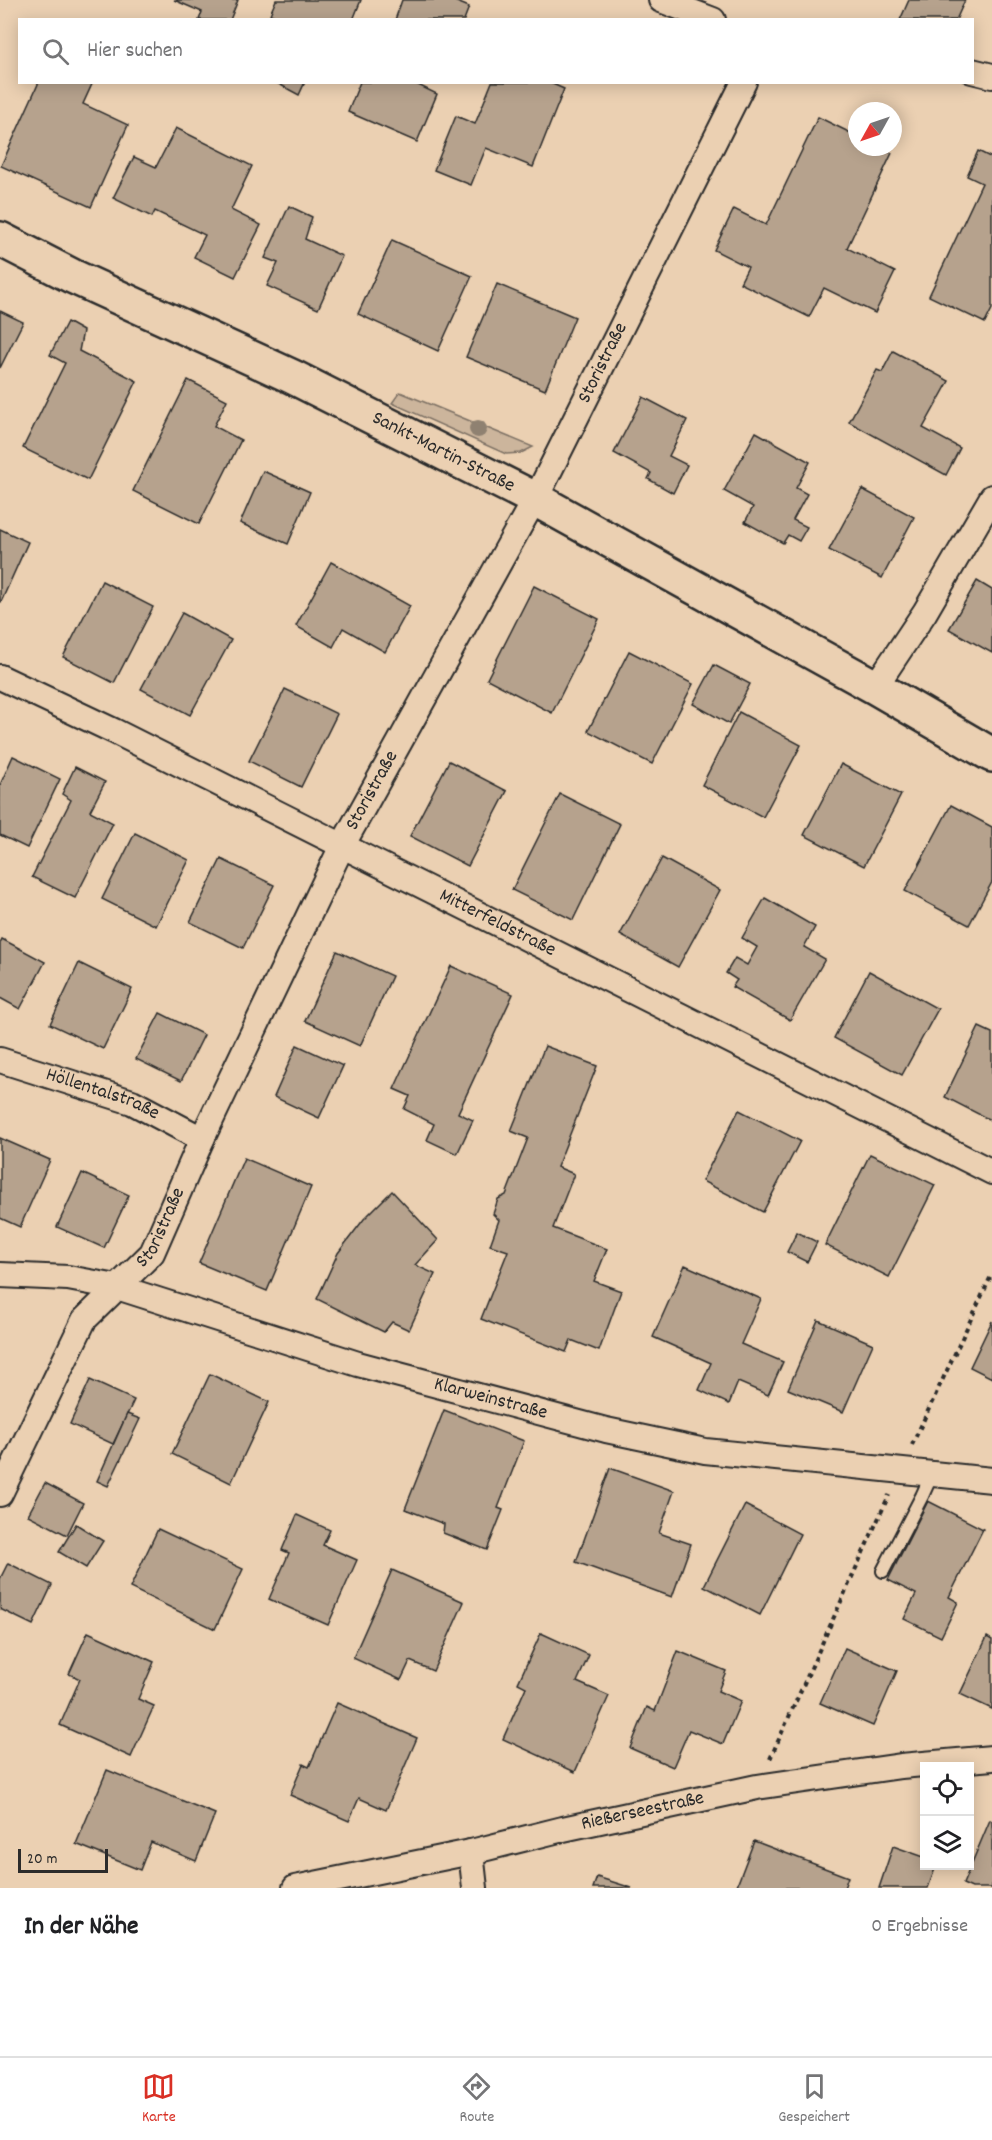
<!DOCTYPE html>
<html lang="de">
<head>
<meta charset="utf-8">
<style>
  body { margin:0; font-family:Dekko,sans-serif; background:#f6f6f6; color:#202124 }
  .controls { position:absolute; right:18px; bottom:18px; display:grid; overflow:hidden; border-radius:0px; box-shadow:0 3px 15px #0003 }
  .controls button { width:54px; height:54px; display:grid; place-items:center; padding:0; border:0; border-bottom:2px solid #e0e0e0; background:#fff; color:#202124; font:30px sans-serif }
  .compass { position:absolute; left:848px; top:102px; width:54px; height:54px; border-radius:50%; background:#fff; box-shadow:0 3px 15px #0003; rotate:230deg }
  .scale { position:absolute; left:18px; bottom:15px; width:90px; box-sizing:border-box; padding-left:6px; border:3px solid #2b2b2b; border-top:0; font-size:16px; line-height:21px; white-space:nowrap; color:#2b2b2b; -webkit-text-stroke:4px #ebd0b2; paint-order:stroke }
  .list { margin:0; padding:0; list-style:none }
  h2 { display:flex; justify-content:space-between; align-items:center; height:78px; margin:0; padding:0 24px; font-size:26px }
  h2 small { font-size:20px; font-weight:400; color:#757577 }
  .icon { flex:none; width:33px; height:33px; fill:none; stroke:currentColor; stroke-width:2; stroke-linecap:round; stroke-linejoin:round }
  .map { position:relative; flex:none; width:992px; height:1888px; overflow:hidden }
  .search { position:absolute; background:#fff; box-shadow:0 3px 15px #0003; left:18px; right:18px; top:18px; height:66px; display:flex; align-items:center; gap:15px; box-sizing:border-box; padding:0 21px; border-radius:0px; color:#757577; font-size:22px }
  .sheet { height:168px; background:#fff }
  nav { display:flex; justify-content:space-around; align-items:center; box-sizing:border-box; height:84px; border-top:2px solid #e0e0e0; background:#fff; font-size:16px; color:#757577 }
  nav a { display:grid; justify-items:center; gap:3px }
  nav .on { color:#d93025 }
  .map>svg:first-child { display:block }
  .green { fill:#ccb59c; stroke:#7c7064; stroke-width:1.5 }
  .building { fill:#b6a28d; stroke:#2b2b2b; stroke-width:1.5 }
  .lines { fill:none; stroke-linecap:round; stroke-linejoin:round }
  .lane-casing { stroke:#2b2b2b; stroke-width:16 }
  .street-casing { stroke:#2b2b2b; stroke-width:28 }
  .secondary-casing { stroke:#2b2b2b; stroke-width:38 }
  .path { stroke:#2b2b2b; stroke-width:4; stroke-dasharray:4.5 4.5; stroke-linecap:butt }
  .lane { stroke:#ebd0b2; stroke-width:12 }
  .street { stroke:#ebd0b2; stroke-width:24 }
  .secondary { stroke:#ebd0b2; stroke-width:33 }
  .tree { fill:#8f8171 }
  .labels { text-anchor:middle; dominant-baseline:central; stroke-width:4.5; stroke-linejoin:round; paint-order:stroke }
  .street-label { font-size:20px; fill:#2b2b2b; stroke:#ebd0b2 }
</style>
</head>
<body>
<div class="map">
<svg width="992" height="1888" viewBox="0 0 992 1888">
  <rect width="100%" height="100%" fill="#ebd0b2"/>
  <filter id="ink" filterUnits="userSpaceOnUse"><feTurbulence type="fractalNoise" baseFrequency=".0167" numOctaves="2"/><feDisplacementMap in="SourceGraphic" scale="12" xChannelSelector="R" yChannelSelector="G"/><feConvolveMatrix kernelMatrix="1 2 1 2 8 2 1 2 1" color-interpolation-filters="sRGB"/></filter>
  <g filter="url(#ink)">
    <path class="green" d="M400,392L533,447L521,453L506,454L392,403Z"/>
    <g class="building">
      <path d="M174,0H238L230,20H199L202,12Z"/>
      <path d="M276,0H361L353,20H284L270,14Z"/>
      <path d="M402,0H452L469,7L464,20H395Z"/>
      <path d="M909,0H965L956,20H900Z"/>
      <path d="M39,82H93L83,104L128,125L91,207L1,166Z"/>
      <path d="M275,82H305L299,95Z"/>
      <path d="M360,82H412L437,94L417,142L348,112Z"/>
      <path d="M492,82H548L564,89L533,167L486,148L471,185L434,170L456,116L475,124Z"/>
      <path d="M818,117L857,136V147H879L892,153L847,248L895,272L875,313L824,288L809,317L740,283L748,267L714,250L734,209L766,225Z"/>
      <path d="M176,128L252,166L231,210L261,225L235,277L194,257L205,235L155,211L152,217L113,198L134,157L156,167Z"/>
      <path d="M978,151L992,158V309L985,323L929,296L982,183L967,176Z"/>
      <path d="M289,206L312,217L305,239L342,256L318,309L267,286L278,263L265,258Z"/>
      <path d="M392,240L472,276L438,351L358,314Z"/>
      <path d="M497,284L575,317L545,390L466,357Z"/>
      <path d="M0,311L23,322L0,368Z"/>
      <path d="M67,322L83,331L79,351L137,381L88,480L23,448L65,363L50,355Z"/>
      <path d="M893,351L949,381L923,428L960,448L946,475L849,422L877,370L882,372Z"/>
      <path d="M188,380L227,400L214,426L241,440L199,524L133,491Z"/>
      <path d="M643,397L687,420L669,456L687,465L673,493L648,479L651,473L614,453Z"/>
      <path d="M756,432L810,462L796,488L807,494L793,520L807,527L799,541L788,535L783,543L745,522L753,507L724,491Z"/>
      <path d="M263,471L310,492L288,544L240,523Z"/>
      <path d="M862,489L914,517L882,578L829,550Z"/>
      <path d="M0,529L28,542L1,602H0Z"/>
      <path d="M331,562L410,606L385,652L343,628L333,647L296,626Z"/>
      <path d="M102,581L153,607L114,683L63,657Z"/>
      <path d="M977,581L992,590V653L949,629Z"/>
      <path d="M534,586L599,619L552,713L487,679Z"/>
      <path d="M182,613L231,640L190,715L141,689Z"/>
      <path d="M629,651L693,684L652,764L588,731Z"/>
      <path d="M714,665L750,684L729,724L693,704Z"/>
      <path d="M285,689L337,714L301,787L249,761Z"/>
      <path d="M739,712L801,745L763,817L702,785Z"/>
      <path d="M13,756L60,779L27,848L0,835V785Z"/>
      <path d="M449,761L507,791L468,866L410,836Z"/>
      <path d="M841,764L901,795L864,866L804,835Z"/>
      <path d="M75,767L105,782L90,811L113,823L75,898L32,877L71,800L62,794Z"/>
      <path d="M560,794L620,824L573,920L512,890Z"/>
      <path d="M951,805L992,827V882L969,925L905,891Z"/>
      <path d="M135,833L189,860L156,926L102,899Z"/>
      <path d="M662,858L720,890L678,967L620,935Z"/>
      <path d="M221,859L274,885L243,948L190,922Z"/>
      <path d="M765,898L815,927L804,947L825,959L790,1020L732,987L737,980L726,973L735,958L747,965L757,947L742,938Z"/>
      <path d="M2,939L45,962L20,1009L0,998V943Z"/>
      <path d="M337,951L392,976L360,1046L305,1021Z"/>
      <path d="M79,963L132,989L103,1049L50,1024Z"/>
      <path d="M451,966L513,994L458,1113L473,1120L457,1154L427,1140L434,1124L404,1109L410,1096L394,1089Z"/>
      <path d="M869,971L938,1009L902,1075L834,1038Z"/>
      <path d="M160,1013L204,1035L181,1081L136,1059Z"/>
      <path d="M979,1027L992,1033V1121L945,1097Z"/>
      <path d="M297,1045L343,1066L319,1118L274,1097Z"/>
      <path d="M545,1046L597,1066L557,1167L574,1174L553,1228L607,1249L594,1281L621,1291L599,1351L571,1340L566,1352L481,1319L508,1251L490,1245L499,1220L493,1214L498,1199L506,1195L528,1138L511,1131Z"/>
      <path d="M739,1110L800,1141L763,1212L702,1181Z"/>
      <path d="M0,1138L50,1160L20,1227L0,1218Z"/>
      <path d="M870,1154L935,1185L889,1277L825,1245Z"/>
      <path d="M244,1158L311,1187L267,1291L199,1263Z"/>
      <path d="M82,1173L129,1195L104,1248L57,1227Z"/>
      <path d="M392,1191L438,1240L415,1265L435,1274L409,1330L392,1322L384,1332L317,1299L338,1253L364,1219Z"/>
      <path d="M797,1232L817,1242L807,1262L787,1252Z"/>
      <path d="M685,1265L761,1299L741,1344L783,1362L768,1395L738,1382L729,1404L699,1390L711,1363L653,1337Z"/>
      <path d="M818,1320L873,1344L843,1412L788,1389Z"/>
      <path d="M992,1321V1378L970,1367Z"/>
      <path d="M210,1374L269,1402L231,1483L172,1454Z"/>
      <path d="M90,1380L134,1400L113,1444L70,1424Z"/>
      <path d="M444,1410L524,1441L498,1508L503,1510L487,1550L443,1533L444,1524L405,1509Z"/>
      <path d="M127,1414L140,1419L108,1486L97,1481Z"/>
      <path d="M610,1468L674,1491L659,1533L691,1544L672,1597L576,1562Z"/>
      <path d="M45,1483L83,1503L67,1535L28,1515Z"/>
      <path d="M928,1501L983,1529L949,1597L958,1602L941,1637L904,1619L916,1594L888,1580Z"/>
      <path d="M745,1505L800,1534L760,1615L704,1586Z"/>
      <path d="M297,1515L330,1530L323,1545L357,1560L328,1625L269,1599L289,1553L282,1550Z"/>
      <path d="M76,1524L103,1541L86,1568L59,1552Z"/>
      <path d="M158,1529L243,1569L215,1629L130,1588Z"/>
      <path d="M8,1563L52,1585L33,1625L0,1609V1579Z"/>
      <path d="M392,1570L464,1602L433,1671L410,1661L401,1680L353,1658Z"/>
      <path d="M88,1632L154,1662L138,1699L154,1706L131,1757L60,1725L80,1679L69,1674Z"/>
      <path d="M541,1633L589,1655L577,1682L609,1696L575,1772L503,1739L526,1687L518,1683Z"/>
      <path d="M987,1637L992,1640V1709L960,1694Z"/>
      <path d="M845,1648L897,1671L873,1726L820,1703Z"/>
      <path d="M678,1651L726,1671L718,1691L741,1701L723,1744L689,1730L673,1767L630,1748L647,1707L655,1711Z"/>
      <path d="M337,1703L417,1738L386,1810L359,1798L349,1821L290,1795L303,1764L309,1767Z"/>
      <path d="M107,1770L215,1814L196,1861L151,1842L140,1870L76,1844Z"/>
      <path d="M990,1820L992,1821V1888H972L963,1884Z"/>
      <path d="M754,1841L848,1877L844,1888H736Z"/>
      <path d="M893,1846L924,1857V1866H936L928,1888H879Z"/>
      <path d="M597,1877L632,1888H593Z"/>
    </g>
    <g class="lines">
      <g class="lane-casing">
        <path id="lane" d="M883,1571L922,1496L932,1474"/>
      </g>
      <g class="street-casing">
        <g id="street">
          <path d="M661,0L713,20"/>
          <path d="M972,71L992,76"/>
          <path id="s1" d="M0,677L114,731L992,1172"/>
          <path d="M875,687L925,612L992,497"/>
          <path id="s2" d="M0,1060L132,1102L202,1139"/>
          <path id="s3" d="M0,1275L68,1278L117,1287L358,1364L606,1430L705,1451L992,1480"/>
          <path id="s4" d="M0,1494L84,1320L152,1253L202,1139L342,846L543,484L744,82"/>
          <path d="M471,1852L475,1888"/>
          <path id="s5" d="M295,1888L471,1852L563,1829L757,1787L901,1766L992,1758"/>
        </g>
      </g>
      <g class="secondary-casing">
        <g id="secondary">
          <path id="s6" d="M0,239L72,276L293,377L535,499L875,687L992,755"/>
        </g>
      </g>
      <g class="path">
        <path d="M912,1445L992,1274"/>
        <path d="M770,1759L889,1495"/>
      </g>
      <use href="#lane" class="lane"/>
      <use href="#street" class="street"/>
      <use href="#secondary" class="secondary"/>
    </g>
    <circle class="tree" cx="478" cy="429" r="9"/>
  </g>
  <g class="labels">
    <g class="street-label">
      <text stroke="none"><textPath href="#s4" startOffset="1287">Storistraße</textPath></text>
      <text stroke="none"><textPath href="#s6" startOffset="492">Sankt-Martin-Straße</textPath></text>
      <text stroke="none"><textPath href="#s4" startOffset="801">Storistraße</textPath></text>
      <text stroke="none"><textPath href="#s1" startOffset="555">Mitterfeldstraße</textPath></text>
      <text stroke="none"><textPath href="#s2" startOffset="108">Höllentalstraße</textPath></text>
      <text stroke="none"><textPath href="#s4" startOffset="315">Storistraße</textPath></text>
      <text stroke="none"><textPath href="#s3" startOffset="508">Klarweinstraße</textPath></text>
      <text stroke="none"><textPath href="#s5" startOffset="356">Rießerseestraße</textPath></text>
    </g>
  </g>
</svg>
<div class="controls">
<button><svg class="icon" aria-label="locate" viewBox="0 0 24 24"><circle cx="12" cy="12" r="6"/><path d="M12 2v4M12 18v4M2 12h4M18 12h4"/></svg></button>
<button><svg class="icon" aria-label="layers" viewBox="0 0 24 24"><path d="M12 4l9 5-9 5-9-5zM3 14l9 5 9-5"/></svg></button>
</div>
<svg class="compass" viewBox="-18 -18 36 36"><path d="M0-13l5 13h-10z" fill="#e53935"/><path d="M0 13l5-13h-10z" fill="#757577"/></svg>
<div class="scale">20 m</div>
<div class="search"><svg class="icon" aria-label="search" viewBox="0 0 24 24"><circle cx="10" cy="10" r="6"/><path d="M15 15l6 6"/></svg>Hier suchen</div>
</div>
<section class="sheet">
<h2>In der Nähe<small>0 Ergebnisse</small></h2>
<ul class="list">
</ul>
</section>
<nav>
<a class="on"><svg class="icon" aria-label="map" viewBox="0 0 24 24"><path d="M3 6l6-2 6 2 6-2v14l-6 2-6-2-6 2zM9 4v14M15 6v14"/></svg>Karte</a>
<a><svg class="icon" aria-label="directions" viewBox="0 0 24 24"><path d="M12 3l9 9-9 9-9-9zM9 14v-3h6M13 9l2 2-2 2"/></svg>Route</a>
<a><svg class="icon" aria-label="saved" viewBox="0 0 24 24"><path d="M7 4h10v16l-5-4-5 4z"/></svg>Gespeichert</a>
</nav>
</body>
</html>
